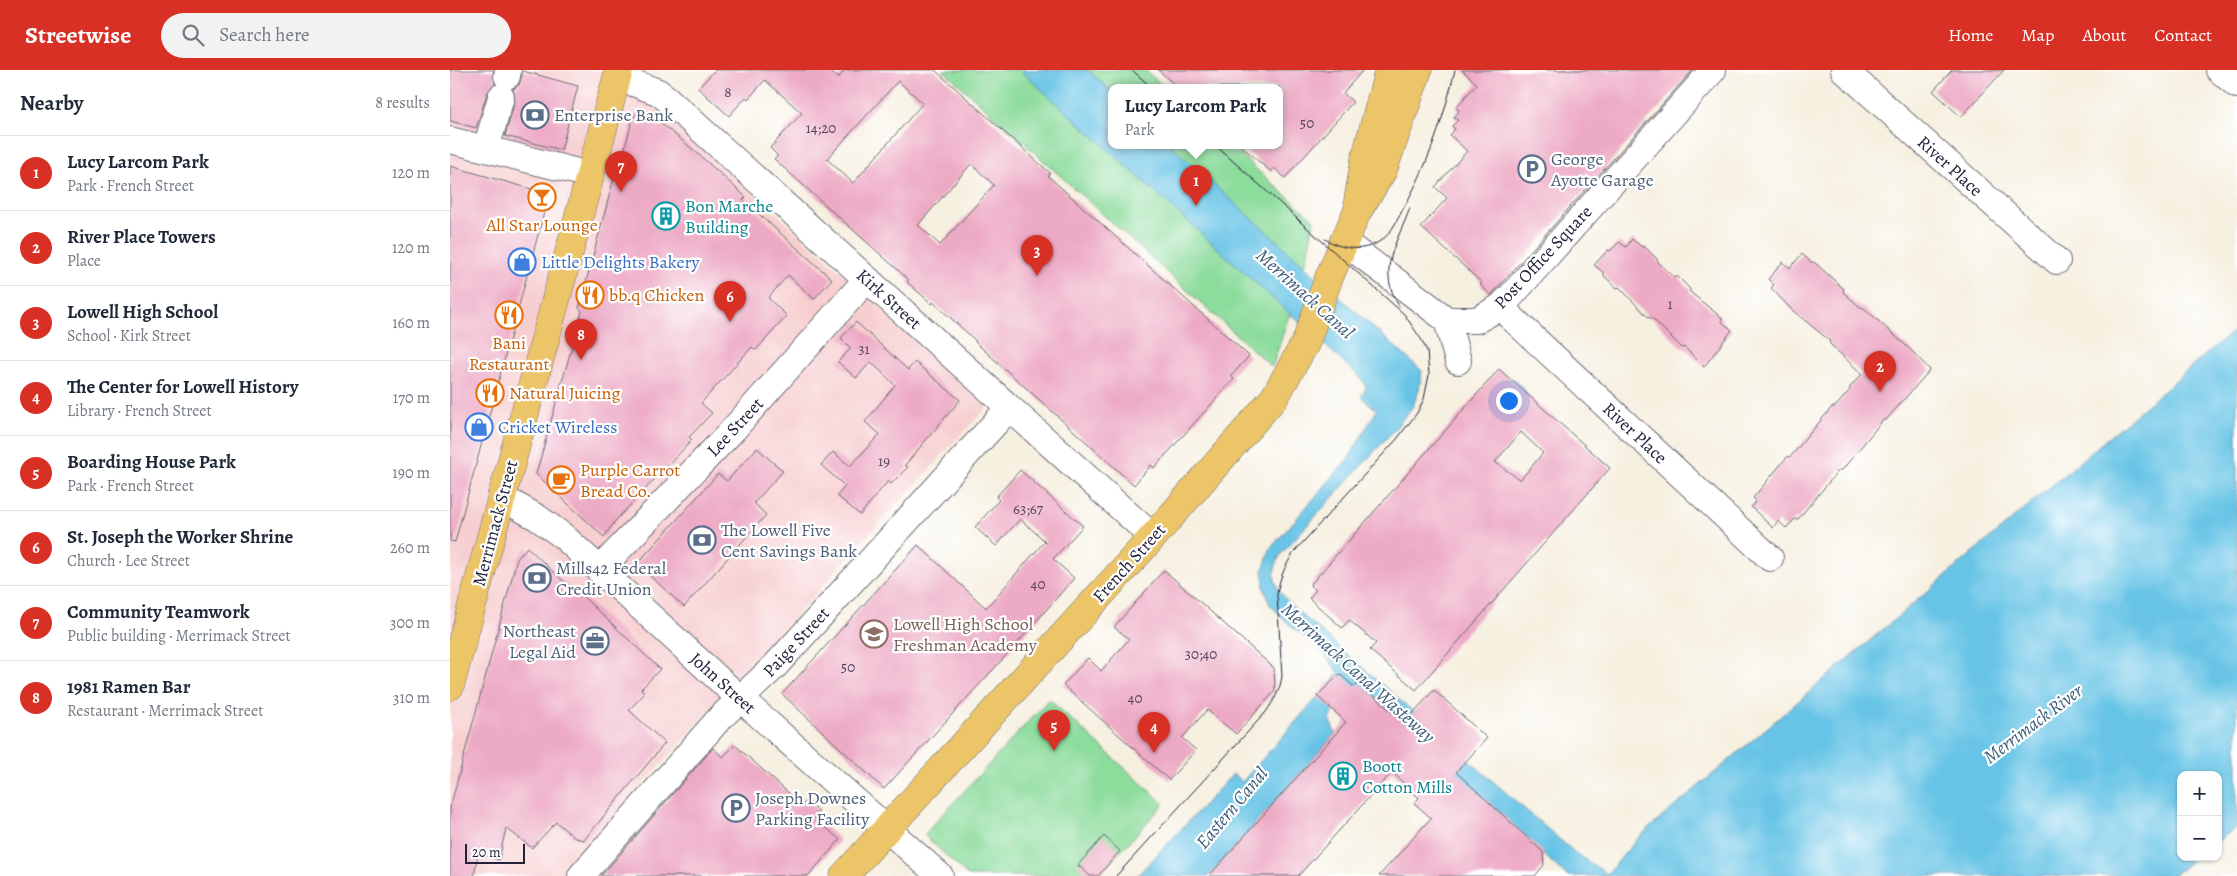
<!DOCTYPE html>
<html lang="en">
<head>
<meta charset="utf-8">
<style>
  body { margin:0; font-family:Alegreya,serif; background:#f2f2f3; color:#1f2937 }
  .controls { position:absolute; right:15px; bottom:15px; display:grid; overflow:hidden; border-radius:10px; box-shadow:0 1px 4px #0004 }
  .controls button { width:45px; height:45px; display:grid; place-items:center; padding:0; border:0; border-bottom:1px solid #e0e1e3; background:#fff; color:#1f2937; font:25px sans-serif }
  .scale { position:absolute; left:15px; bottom:12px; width:60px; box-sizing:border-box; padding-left:5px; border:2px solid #22223b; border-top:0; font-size:14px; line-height:18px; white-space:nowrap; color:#22223b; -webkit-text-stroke:4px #fff; paint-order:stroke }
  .you { position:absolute; left:1058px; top:330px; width:18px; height:18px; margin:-12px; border:4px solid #fff; border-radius:50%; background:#1a73e8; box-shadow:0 0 0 8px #1a73e833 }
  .badge { display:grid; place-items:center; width:32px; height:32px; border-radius:50%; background:#d93025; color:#fff; font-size:16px; font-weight:700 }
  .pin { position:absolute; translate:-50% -41px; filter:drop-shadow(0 1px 2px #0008) }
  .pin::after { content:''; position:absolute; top:26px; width:18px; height:15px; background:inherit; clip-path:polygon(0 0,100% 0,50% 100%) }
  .popup { position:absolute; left:658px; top:14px; width:175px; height:65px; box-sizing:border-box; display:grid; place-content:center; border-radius:10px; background:#fff; filter:drop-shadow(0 1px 4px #0005); font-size:16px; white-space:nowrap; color:#747a83 }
  .popup b { font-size:19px; color:#1f2937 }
  .popup::after { content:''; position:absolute; left:50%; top:100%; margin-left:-10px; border:10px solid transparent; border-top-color:#fff }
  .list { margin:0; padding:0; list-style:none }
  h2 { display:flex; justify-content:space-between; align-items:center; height:65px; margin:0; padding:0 20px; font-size:21px }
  h2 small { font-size:16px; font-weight:400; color:#747a83 }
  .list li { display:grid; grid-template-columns:32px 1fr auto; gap:15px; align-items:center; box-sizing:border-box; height:75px; padding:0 20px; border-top:1px solid #e0e1e3 }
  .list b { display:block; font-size:19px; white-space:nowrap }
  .list p { margin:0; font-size:16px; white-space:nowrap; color:#747a83 }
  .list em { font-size:16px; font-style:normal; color:#747a83 }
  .icon { flex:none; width:28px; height:28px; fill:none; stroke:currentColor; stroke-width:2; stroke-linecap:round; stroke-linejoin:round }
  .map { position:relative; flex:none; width:1787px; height:806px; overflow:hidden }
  header { display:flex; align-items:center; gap:30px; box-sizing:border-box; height:70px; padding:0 25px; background:#d93025; color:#fff }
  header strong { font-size:24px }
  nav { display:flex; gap:28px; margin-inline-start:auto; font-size:18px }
  .search { width:350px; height:45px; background:#f2f2f3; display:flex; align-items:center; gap:12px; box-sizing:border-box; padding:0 18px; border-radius:28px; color:#747a83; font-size:19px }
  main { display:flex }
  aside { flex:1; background:#fff }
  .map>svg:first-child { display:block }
  .built { fill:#f7cfd0 }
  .green { fill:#8cdc9c; stroke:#577f6c }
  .water { fill:#68c4e6; stroke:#457390 }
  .building { fill:#edaac5; fill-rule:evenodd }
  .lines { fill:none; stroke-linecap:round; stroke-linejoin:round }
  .minor-casing { stroke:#6c6a75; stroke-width:28 }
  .major-casing { stroke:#6c6a75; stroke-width:29 }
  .minor { stroke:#fff; stroke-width:26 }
  .major { stroke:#edc569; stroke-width:28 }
  .tram { stroke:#22223b; stroke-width:1 }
  .labels { text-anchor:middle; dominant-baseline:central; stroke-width:4.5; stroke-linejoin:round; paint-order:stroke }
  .number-label { font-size:15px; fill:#55445e }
  .service-label { font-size:18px; fill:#4e5e75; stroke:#fff; text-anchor:start }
  .street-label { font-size:18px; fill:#22223b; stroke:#fff }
  .culture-label { font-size:18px; fill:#0d838f; stroke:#fff; text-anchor:start }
  .food-label { font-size:18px; fill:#c56008; stroke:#fff; text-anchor:start }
  .shop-label { font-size:18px; fill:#366cbe; stroke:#fff; text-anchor:start }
  .education-label { font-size:18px; fill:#785e54; stroke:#fff; text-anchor:start }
  .water-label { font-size:19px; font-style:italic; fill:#3a5b77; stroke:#fff }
</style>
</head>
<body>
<header>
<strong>Streetwise</strong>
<div class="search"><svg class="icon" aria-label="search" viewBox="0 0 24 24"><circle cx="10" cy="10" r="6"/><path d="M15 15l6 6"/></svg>Search here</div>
<nav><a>Home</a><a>Map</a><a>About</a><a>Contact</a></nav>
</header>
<main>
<aside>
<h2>Nearby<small>8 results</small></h2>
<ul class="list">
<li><span class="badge">1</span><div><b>Lucy Larcom Park</b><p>Park · French Street</p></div><em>120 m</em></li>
<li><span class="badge">2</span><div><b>River Place Towers</b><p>Place</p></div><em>120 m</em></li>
<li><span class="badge">3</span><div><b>Lowell High School</b><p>School · Kirk Street</p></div><em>160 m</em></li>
<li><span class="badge">4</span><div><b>The Center for Lowell History</b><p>Library · French Street</p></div><em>170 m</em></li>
<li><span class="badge">5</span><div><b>Boarding House Park</b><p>Park · French Street</p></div><em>190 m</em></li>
<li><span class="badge">6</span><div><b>St. Joseph the Worker Shrine</b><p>Church · Lee Street</p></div><em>260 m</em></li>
<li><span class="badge">7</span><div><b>Community Teamwork</b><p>Public building · Merrimack Street</p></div><em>300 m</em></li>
<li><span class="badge">8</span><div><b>1981 Ramen Bar</b><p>Restaurant · Merrimack Street</p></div><em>310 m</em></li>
</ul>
</aside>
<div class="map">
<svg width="1787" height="806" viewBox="0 0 1787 806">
  <rect width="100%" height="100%" fill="#fff"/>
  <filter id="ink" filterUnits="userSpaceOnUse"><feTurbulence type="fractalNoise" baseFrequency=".02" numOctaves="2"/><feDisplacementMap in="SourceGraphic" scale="10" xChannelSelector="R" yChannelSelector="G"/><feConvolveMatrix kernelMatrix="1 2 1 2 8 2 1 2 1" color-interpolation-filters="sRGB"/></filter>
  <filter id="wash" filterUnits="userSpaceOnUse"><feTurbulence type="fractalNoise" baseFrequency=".0096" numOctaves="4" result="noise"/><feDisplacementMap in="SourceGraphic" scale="20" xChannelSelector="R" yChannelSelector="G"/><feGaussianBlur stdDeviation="1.12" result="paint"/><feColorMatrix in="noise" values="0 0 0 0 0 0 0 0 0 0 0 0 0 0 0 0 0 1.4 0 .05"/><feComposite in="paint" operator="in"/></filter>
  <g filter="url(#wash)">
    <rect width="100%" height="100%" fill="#f6f0e0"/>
    <path class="built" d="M0,0H166L539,335L436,446L110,806H0Z"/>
    <g class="green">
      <path d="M493,0H695L714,17H662V75H779L864,150L855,197L822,297Z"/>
      <path d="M599,629L714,734L648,806H518L474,765Z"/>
    </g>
    <path class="water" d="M570,0H638L662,22V75H720L972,301L969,320L963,336L945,359L831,484C815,511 832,526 850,543L1124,782L1157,804L1190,766L1787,258V757L1768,771V705H1731V787H1747L1722,806H1117L906,617L895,619L880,649L885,664L759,806H687L783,704L792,712L889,603L868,577L841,556L820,535L814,519L813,501L820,479L898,389L927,340L911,327L916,318L911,308Z"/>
    <g id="blocks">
      <g class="building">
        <path d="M0,0H43L45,14L37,23L26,58L0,51Z"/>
        <path d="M265,0H379L388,8L395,0H485L600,103L598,106L799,286L781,306L784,309L704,398L701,395L684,415L525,272L526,271L483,232L482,234L457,212L459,210L324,89L328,86L320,78L352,43L315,10L298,29L296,27L279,46L248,18ZM448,11L473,33L403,113L377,89ZM521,94L544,115L490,175L468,155Z"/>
        <path d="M708,0H913L893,23L903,32L835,108L824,98L821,102L790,75H830V17H727Z"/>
        <path d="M1012,0H1243L1041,225L1030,215L1032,213L971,157L997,128L985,117L1017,81L1000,65L1005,59L1002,56L1008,50L1004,47L1009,41L1006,37L1027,14Z"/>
        <path d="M1502,0H1554L1511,47L1483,21Z"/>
        <path d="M73,1L128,16L111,80L55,66L65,31L63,19L69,15Z"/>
        <path d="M195,40L246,82L296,127L293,130L382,209L364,229L338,205L318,228L337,246L306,280L302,277L251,333L262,343L239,367L242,370L166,450L154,467L86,404L132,241L129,238L164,108H167L183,47L189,42Z"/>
        <path d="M0,96L99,124L5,472L0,471Z"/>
        <path d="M1182,169L1192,177H1195L1207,189L1208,192L1224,207H1228L1240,219V222L1272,248V252L1282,260L1254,297L1234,277L1232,278L1202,248H1199L1169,217L1167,218L1154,206V203L1144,195L1158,180L1160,181L1169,172L1176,177Z"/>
        <path d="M1352,184L1361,192H1364L1394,219L1393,222L1410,237L1414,238L1462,281L1480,300L1436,350H1433L1392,400H1389L1348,449H1345L1336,458L1328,451L1323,458L1301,437L1306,431L1303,428L1337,387L1341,386L1382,337H1385L1400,320V317L1412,304L1380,274L1379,270L1342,240L1321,218L1324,215L1318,209L1333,192L1340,198Z"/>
        <path d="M406,252L458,300L465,292L510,330L455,395L458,397L441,414L438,411L410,445L387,426L395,416L371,395L383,382L400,396L430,364L415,352L445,315L421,292L406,308L388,292L401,278L391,268Z"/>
        <path d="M1049,299L1160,398L966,620L920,580L926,573L899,550L892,558L859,528L866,520L860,515ZM1071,362L1093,383L1070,410L1045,392Z"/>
        <path d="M307,378L333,401L304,433L316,445L234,537L187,494L268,404L277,411Z"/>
        <path d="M570,400L633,456L603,489L624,508L570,570L434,719L332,624L468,475L536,538L595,471L570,449L546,476L525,457L549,430L546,427Z"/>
        <path d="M77,477L124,521L126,520L210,599L191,619L195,623L179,640L215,673L134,770L125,768L106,752L82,778L56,758L49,790L28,784L24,806H0V738L67,489Z"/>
        <path d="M714,500L824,598L825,621L786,664L757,640L732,668L746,680L719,710L613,615L638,588L651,601L679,569L664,557Z"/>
        <path d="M890,604L903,616L911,614L954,653L984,620L1037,668L1006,702L1093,782L1094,795L1085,806H929L981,748L964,733L969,728L942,702L848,806H759L896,652L867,626Z"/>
        <path d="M285,675L352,735L357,730L369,741L364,747L390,770L358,806H151L263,678L273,687Z"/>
        <path d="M654,766L670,781L648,806H640L628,795Z"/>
      </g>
    </g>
  </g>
  <g filter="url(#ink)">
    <use href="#blocks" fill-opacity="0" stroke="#6c6a75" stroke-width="1"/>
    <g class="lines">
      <g class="minor-casing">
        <g id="minor">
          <path d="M1394,0L1607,191"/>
          <path d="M1769,0L1787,15"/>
          <path d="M57,6L58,0"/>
          <path d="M167,7L208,22L216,28L703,467"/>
          <path d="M0,70L140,105"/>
          <path d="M36,79L51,27"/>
          <path d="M893,171L997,250H1027L1050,237L1060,227L1263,0"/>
          <path d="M1050,237L1320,488"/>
          <path d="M997,250L1008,291"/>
          <path d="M51,427L88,448L113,466L274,614L490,806"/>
          <path d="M149,500L281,362L417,209"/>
          <path d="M131,806L269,649L325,596L559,338"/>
        </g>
      </g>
      <g class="major-casing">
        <g id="major">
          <path d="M908,131L915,90L939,0"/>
          <path d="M0,616L169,0"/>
          <path d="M394,806L703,467L824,328L856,272L878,210L907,142L933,100L968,0"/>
        </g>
      </g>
      <use href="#minor" class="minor"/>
      <use href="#major" class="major"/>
      <g class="tram">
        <path d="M682,0L701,17"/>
        <path d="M765,75L851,152"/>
        <path d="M875,169C893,180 915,183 933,169C942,162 947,150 952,141C978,95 993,51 1005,0"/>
        <path d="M949,236C926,199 947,174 960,138"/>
        <path d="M666,806L816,642C824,630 830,621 832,606L827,525C829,509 835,496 844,482L947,369L967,343L974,329L979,305L977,281L971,269L954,244L846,148"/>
      </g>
    </g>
  </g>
  <defs>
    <g id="bank-ring" transform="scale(1.4375)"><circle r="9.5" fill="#fff" stroke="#5c6f8a" stroke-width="1.5"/><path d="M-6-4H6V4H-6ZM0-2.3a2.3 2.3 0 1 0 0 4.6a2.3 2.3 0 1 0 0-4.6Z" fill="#5c6f8a"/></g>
    <g id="parking-ring" transform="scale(1.4375)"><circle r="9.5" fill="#fff" stroke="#5c6f8a" stroke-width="1.5"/><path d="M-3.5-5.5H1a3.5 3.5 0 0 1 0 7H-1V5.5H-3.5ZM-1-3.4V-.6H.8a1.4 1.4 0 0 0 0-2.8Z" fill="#5c6f8a"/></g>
    <g id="bar-ring" transform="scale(1.4375)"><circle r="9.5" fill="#fff" stroke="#e8710a" stroke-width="1.5"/><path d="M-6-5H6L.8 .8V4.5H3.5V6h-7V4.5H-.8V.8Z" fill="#e8710a"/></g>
    <g id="building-ring" transform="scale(1.4375)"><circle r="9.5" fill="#fff" stroke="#0f9aa8" stroke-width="1.5"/><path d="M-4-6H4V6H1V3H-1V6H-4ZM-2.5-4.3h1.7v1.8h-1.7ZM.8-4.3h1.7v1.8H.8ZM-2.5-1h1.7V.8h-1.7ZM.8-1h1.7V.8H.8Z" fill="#0f9aa8"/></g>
    <g id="shop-ring" transform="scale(1.4375)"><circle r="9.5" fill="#fff" stroke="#3f7fe0" stroke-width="1.5"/><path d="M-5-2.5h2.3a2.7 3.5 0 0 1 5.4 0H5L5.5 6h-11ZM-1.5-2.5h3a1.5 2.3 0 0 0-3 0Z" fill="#3f7fe0"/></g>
    <g id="restaurant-ring" transform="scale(1.4375)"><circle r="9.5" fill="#fff" stroke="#e8710a" stroke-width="1.5"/><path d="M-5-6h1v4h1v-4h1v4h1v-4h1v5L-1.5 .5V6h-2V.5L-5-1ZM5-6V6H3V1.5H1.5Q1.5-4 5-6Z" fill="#e8710a"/></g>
    <g id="cafe-ring" transform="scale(1.4375)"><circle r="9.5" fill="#fff" stroke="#e8710a" stroke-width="1.5"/><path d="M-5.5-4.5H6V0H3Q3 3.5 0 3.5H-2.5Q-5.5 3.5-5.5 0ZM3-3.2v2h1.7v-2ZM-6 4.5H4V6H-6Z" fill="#e8710a"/></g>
    <g id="school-ring" transform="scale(1.4375)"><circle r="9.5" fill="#fff" stroke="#8d6e63" stroke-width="1.5"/><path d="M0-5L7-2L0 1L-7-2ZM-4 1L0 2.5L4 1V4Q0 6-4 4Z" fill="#8d6e63"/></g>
    <g id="office-ring" transform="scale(1.4375)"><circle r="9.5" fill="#fff" stroke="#5c6f8a" stroke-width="1.5"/><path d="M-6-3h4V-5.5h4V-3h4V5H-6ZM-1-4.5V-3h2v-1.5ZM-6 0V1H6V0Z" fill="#5c6f8a"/></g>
  </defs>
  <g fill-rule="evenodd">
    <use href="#bank-ring" x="85" y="45"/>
    <use href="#parking-ring" x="1082" y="99"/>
    <use href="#bar-ring" x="92" y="127"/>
    <use href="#building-ring" x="216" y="146"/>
    <use href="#shop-ring" x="72" y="192"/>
    <use href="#restaurant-ring" x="140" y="225"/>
    <use href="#restaurant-ring" x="59" y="245"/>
    <use href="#restaurant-ring" x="40" y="323"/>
    <use href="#shop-ring" x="29" y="357"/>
    <use href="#cafe-ring" x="111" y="410"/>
    <use href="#bank-ring" x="252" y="470"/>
    <use href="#bank-ring" x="87" y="508"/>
    <use href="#school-ring" x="424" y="564"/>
    <use href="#office-ring" x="145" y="571"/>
    <use href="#building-ring" x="893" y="706"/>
    <use href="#parking-ring" x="286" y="738"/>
  </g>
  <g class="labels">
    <g class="number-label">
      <text x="278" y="22">8</text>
      <text x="857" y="53">50</text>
      <text x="371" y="58">14;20</text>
      <text x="1220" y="234">1</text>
      <text x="414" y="279">31</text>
      <text x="434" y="391">19</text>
      <text x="578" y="439">63;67</text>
      <text x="588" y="514">40</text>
      <text x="751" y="584">30;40</text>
      <text x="398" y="597">50</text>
      <text x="685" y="628">40</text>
    </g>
    <g class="service-label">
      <text x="104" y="45">Enterprise Bank</text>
      <text x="1101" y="89">George<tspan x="1101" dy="21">Ayotte Garage</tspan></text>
      <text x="271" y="460">The Lowell Five<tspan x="271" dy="21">Cent Savings Bank</tspan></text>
      <text x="106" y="498">Mills42 Federal<tspan x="106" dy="21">Credit Union</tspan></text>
      <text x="126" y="561" text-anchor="end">Northeast<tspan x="126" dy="21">Legal Aid</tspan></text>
      <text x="305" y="728">Joseph Downes<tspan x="305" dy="21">Parking Facility</tspan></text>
    </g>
    <g class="street-label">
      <text transform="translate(1500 96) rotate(42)">River Place</text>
      <text transform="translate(1093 187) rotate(-47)">Post Office Square</text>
      <text transform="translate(439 229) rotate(42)">Kirk Street</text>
      <text transform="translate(285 357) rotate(-47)">Lee Street</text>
      <text transform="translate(1185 363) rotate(43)">River Place</text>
      <text transform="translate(45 453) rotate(-75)">Merrimack Street</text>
      <text transform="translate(679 493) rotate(-48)">French Street</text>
      <text transform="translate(346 572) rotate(-47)">Paige Street</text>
      <text transform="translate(273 613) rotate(42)">John Street</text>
    </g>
    <g class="culture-label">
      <text x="235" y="136">Bon Marche<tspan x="235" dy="21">Building</tspan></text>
      <text x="912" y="696">Boott<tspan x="912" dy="21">Cotton Mills</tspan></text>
    </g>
    <g class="food-label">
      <text x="92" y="155" text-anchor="middle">All Star Lounge</text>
      <text x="159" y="225">bb.q Chicken</text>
      <text x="59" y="273" text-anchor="middle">Bani<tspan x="59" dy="21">Restaurant</tspan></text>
      <text x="59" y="323">Natural Juicing</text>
      <text x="130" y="400">Purple Carrot<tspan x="130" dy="21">Bread Co.</tspan></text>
    </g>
    <g class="shop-label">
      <text x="91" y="192">Little Delights Bakery</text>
      <text x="48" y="357">Cricket Wireless</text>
    </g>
    <g class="education-label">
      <text x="443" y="554">Lowell High School<tspan x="443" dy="21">Freshman Academy</tspan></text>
    </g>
    <g class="water-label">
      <text transform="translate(855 224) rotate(42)">Merrimack Canal</text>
      <text transform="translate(908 603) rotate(42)">Merrimack Canal Wasteway</text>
      <text transform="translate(1583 654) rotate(-37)">Merrimack River</text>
      <text transform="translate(782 738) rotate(-50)">Eastern Canal</text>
    </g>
  </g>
</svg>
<div class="controls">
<button>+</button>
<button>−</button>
</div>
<div class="scale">20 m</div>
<div class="you"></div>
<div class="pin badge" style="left:746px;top:136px">1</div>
<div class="popup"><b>Lucy Larcom Park</b>Park</div>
<div class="pin badge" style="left:1430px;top:322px">2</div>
<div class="pin badge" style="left:587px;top:206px">3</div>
<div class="pin badge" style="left:704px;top:683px">4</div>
<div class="pin badge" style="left:604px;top:681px">5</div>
<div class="pin badge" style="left:280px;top:252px">6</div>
<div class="pin badge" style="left:171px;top:122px">7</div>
<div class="pin badge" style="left:131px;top:290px">8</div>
</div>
</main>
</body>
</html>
